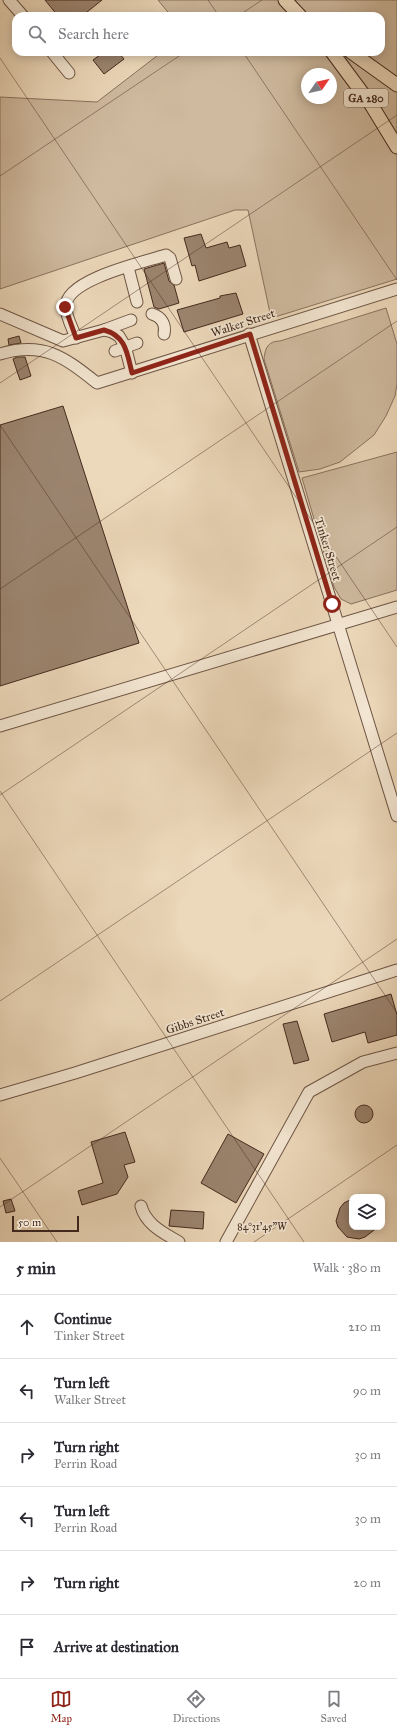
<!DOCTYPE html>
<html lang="en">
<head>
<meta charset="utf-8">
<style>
  body { margin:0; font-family:"IM FELL Great Primer",serif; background:#f2f2f3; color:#2b2b33 }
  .controls { position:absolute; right:12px; bottom:12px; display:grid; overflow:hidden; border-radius:8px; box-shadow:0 2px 10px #0003 }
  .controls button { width:36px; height:36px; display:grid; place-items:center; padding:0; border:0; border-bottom:1px solid #e1e1e2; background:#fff; color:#2b2b33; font:20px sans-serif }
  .compass { position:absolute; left:301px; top:68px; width:36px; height:36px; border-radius:50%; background:#fff; box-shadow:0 2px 10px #0003; rotate:56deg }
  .scale { position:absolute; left:12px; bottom:10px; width:67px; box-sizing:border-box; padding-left:4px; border:2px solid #44291d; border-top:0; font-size:11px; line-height:14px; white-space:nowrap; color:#44291d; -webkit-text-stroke:3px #f3e6d2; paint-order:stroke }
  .stop { position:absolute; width:12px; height:12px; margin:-9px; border:3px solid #8f2418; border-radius:50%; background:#fff }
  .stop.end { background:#8f2418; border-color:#fff; box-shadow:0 1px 4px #0008 }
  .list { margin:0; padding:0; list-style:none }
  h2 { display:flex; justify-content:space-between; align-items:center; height:52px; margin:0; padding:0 16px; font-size:17px }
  h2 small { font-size:13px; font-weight:400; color:#7c7c81 }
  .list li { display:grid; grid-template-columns:26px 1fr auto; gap:12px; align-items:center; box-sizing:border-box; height:64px; padding:0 16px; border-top:1px solid #e1e1e2 }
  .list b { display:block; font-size:15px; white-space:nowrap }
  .list p { margin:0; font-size:13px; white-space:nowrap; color:#7c7c81 }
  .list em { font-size:13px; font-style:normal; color:#7c7c81 }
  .icon { flex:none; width:22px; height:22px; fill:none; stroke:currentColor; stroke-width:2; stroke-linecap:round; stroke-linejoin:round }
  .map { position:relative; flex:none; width:397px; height:1242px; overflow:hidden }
  .search { position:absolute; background:#fff; box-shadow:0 2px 10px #0003; left:12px; right:12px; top:12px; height:44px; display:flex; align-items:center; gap:10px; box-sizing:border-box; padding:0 14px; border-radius:12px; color:#7c7c81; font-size:15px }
  .sheet { height:436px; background:#fff }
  nav { display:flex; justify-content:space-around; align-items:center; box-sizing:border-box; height:56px; border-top:1px solid #e1e1e2; background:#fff; font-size:11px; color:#7c7c81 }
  nav a { display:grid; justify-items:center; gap:2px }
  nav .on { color:#8f2418 }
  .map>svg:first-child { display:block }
  .green { fill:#cfba9f; stroke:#8a725e; fill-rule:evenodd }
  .building { fill:#9b846f; stroke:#44291d }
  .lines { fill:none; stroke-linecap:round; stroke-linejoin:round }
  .minor-casing { stroke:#6e5544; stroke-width:13 }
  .major-casing { stroke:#44291d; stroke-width:15 }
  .minor { stroke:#f3e6d2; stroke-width:11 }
  .major { stroke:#ecd8ba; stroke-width:13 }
  .route { stroke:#8f2418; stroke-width:5 }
  .ticks { fill:none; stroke:#44291d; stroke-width:1; stroke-opacity:0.45 }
  .labels { text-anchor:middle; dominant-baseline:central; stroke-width:3.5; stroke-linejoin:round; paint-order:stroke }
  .shield { fill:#f3e6d2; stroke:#786253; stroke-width:1 }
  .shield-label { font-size:11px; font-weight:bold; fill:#44291d }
  .street-label { font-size:12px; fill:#44291d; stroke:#f3e6d2 }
  .ticks-label { font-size:10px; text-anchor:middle; fill:#44291d; stroke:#f3e6d2; stroke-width:3.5; stroke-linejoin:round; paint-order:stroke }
</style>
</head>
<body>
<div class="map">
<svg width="397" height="1242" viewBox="0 0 397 1242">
  <rect width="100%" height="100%" fill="#ecd8ba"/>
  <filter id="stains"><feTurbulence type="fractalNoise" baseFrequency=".005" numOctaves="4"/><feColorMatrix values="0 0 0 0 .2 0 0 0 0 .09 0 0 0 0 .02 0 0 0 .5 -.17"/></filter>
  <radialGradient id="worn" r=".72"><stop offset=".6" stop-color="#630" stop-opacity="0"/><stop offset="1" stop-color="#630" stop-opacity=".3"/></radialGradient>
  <g class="green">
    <path d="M158,0H397V279L275,317L270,313L248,210H235L0,289V97L97,102L162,52H381V16H171ZM307,74H331V98H307Z"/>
    <path d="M386,308L397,344V384L395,396L386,416L374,435L340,462L320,469L299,472L264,359C265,348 268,341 280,341Z"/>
    <path d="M397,452V590L351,604L341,599L334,587L302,478Z"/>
  </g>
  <g class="building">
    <path d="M45,0H102L82,16H58Z"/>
    <path d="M104,52H118L124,59L104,74L93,60Z"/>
    <path d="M201,234L206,248L227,242L229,248L240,245L246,266L199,281L195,265L192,266L184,238Z"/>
    <path d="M164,263L169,281L174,285L179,303L159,309L154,307L144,269Z"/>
    <path d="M236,293L243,314L184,332L177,310L220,298V296Z"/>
    <path d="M19,336L21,343L9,345L8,339Z"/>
    <path d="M17,357H25L31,376L20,380L13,359Z"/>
    <path d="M63,406L139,643L0,686V425Z"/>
    <path d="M391,994L397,1015V1035L368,1043L365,1032L332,1042L324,1014Z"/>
    <path d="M297,1021L309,1060L294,1064L283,1024Z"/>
    <circle cx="364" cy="1114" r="9"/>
    <path d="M125,1132L135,1162L124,1165L128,1177L117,1194L82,1205L78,1191L103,1183L91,1142Z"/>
    <path d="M228,1134L264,1154L236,1203L201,1183Z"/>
    <path d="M11,1199L15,1211L6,1213L3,1201Z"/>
    <path d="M352,1199V1227H378L365,1237L359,1239L347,1237L338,1227L336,1221L340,1208L344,1203Z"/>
    <path d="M171,1210L204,1212L203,1229L169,1226Z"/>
  </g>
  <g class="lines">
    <g class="minor-casing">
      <g id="minor">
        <path d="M9,0L23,16"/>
        <path d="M52,52L69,73"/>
        <path d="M128,267L137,302"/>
        <path d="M0,314L63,341L104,330L112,332L119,336L125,346L132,373"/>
        <path d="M152,314C162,317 166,325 164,334"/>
        <path d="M104,330L131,320"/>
        <path d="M249,334L397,816"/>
        <path d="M76,338C73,329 65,315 66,306C66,279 145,262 166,255L170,258L176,279"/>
        <path d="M115,351L137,343"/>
        <path d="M0,354C44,341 64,357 97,383L397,289"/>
        <path d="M0,726L397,607"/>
        <path d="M0,1095L75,1073L397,970"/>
        <path d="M141,1206C146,1225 164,1233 179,1242"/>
        <path d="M226,1242L309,1092L363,1062L397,1053"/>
      </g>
    </g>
    <g class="major-casing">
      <g id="major">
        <path d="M285,0L300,16"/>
        <path d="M332,52L372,106L397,147"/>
        <path d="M351,52L397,85"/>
      </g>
    </g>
    <use href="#minor" class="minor"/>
    <use href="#major" class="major"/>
  </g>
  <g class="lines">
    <path class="route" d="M65,307L76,338L104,330C126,336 127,353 132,373L250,334L332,604"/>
  </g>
  <path class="ticks" d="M208,0L219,16M238,16L262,0M243,52L397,280M0,58L397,647M0,176L185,52M0,383L397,115M0,425L397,1013M0,589L397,321M0,791L304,1242M0,795L397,527M0,1001L397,733M0,1158L57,1242M0,1207L397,939M254,1242L397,1145"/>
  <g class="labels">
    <rect class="shield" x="344" y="89" width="44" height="18" rx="3"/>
    <g class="shield-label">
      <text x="366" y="98">GA 280</text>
    </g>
    <g class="street-label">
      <text transform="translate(243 323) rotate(-18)">Walker Street</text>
      <text transform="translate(328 549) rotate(73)">Tinker Street</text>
      <text transform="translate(195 1021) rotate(-18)">Gibbs Street</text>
    </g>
  </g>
  <g class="ticks-label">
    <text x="262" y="1230">84°31'45"W</text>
  </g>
  <rect width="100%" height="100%" filter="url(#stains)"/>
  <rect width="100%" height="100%" fill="url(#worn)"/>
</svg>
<div class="controls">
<button><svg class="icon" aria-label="layers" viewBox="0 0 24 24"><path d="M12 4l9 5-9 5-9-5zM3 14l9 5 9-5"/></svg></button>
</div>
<svg class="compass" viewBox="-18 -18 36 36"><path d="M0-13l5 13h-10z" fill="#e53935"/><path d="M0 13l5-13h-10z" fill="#7c7c81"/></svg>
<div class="scale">50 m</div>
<div class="stop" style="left:332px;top:604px"></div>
<div class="stop end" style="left:65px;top:307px"></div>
<div class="search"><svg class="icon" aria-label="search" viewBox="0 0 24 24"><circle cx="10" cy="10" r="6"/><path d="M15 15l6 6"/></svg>Search here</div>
</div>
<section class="sheet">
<h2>5 min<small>Walk · 380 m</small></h2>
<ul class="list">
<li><svg class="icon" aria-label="ahead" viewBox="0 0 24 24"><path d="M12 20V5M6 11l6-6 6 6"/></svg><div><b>Continue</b><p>Tinker Street</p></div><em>210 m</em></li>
<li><svg class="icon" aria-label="left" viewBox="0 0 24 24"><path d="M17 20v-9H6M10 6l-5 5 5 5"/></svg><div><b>Turn left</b><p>Walker Street</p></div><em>90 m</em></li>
<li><svg class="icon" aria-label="right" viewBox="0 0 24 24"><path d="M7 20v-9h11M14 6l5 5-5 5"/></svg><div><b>Turn right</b><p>Perrin Road</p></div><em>30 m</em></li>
<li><svg class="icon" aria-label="left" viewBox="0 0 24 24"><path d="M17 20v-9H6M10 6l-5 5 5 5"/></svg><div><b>Turn left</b><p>Perrin Road</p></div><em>30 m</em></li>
<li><svg class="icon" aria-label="right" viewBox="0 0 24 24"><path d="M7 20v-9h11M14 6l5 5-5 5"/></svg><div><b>Turn right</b></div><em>20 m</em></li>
<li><svg class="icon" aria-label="arrive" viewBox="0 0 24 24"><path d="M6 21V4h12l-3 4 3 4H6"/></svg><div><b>Arrive at destination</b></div></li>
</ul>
</section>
<nav>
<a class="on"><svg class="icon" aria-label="map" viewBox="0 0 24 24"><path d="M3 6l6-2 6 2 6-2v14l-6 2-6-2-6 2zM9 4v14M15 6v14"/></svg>Map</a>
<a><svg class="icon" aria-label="directions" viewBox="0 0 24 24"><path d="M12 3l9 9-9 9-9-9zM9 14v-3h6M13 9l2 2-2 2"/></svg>Directions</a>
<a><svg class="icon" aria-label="saved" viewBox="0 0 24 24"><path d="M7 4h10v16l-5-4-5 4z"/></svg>Saved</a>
</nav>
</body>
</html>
